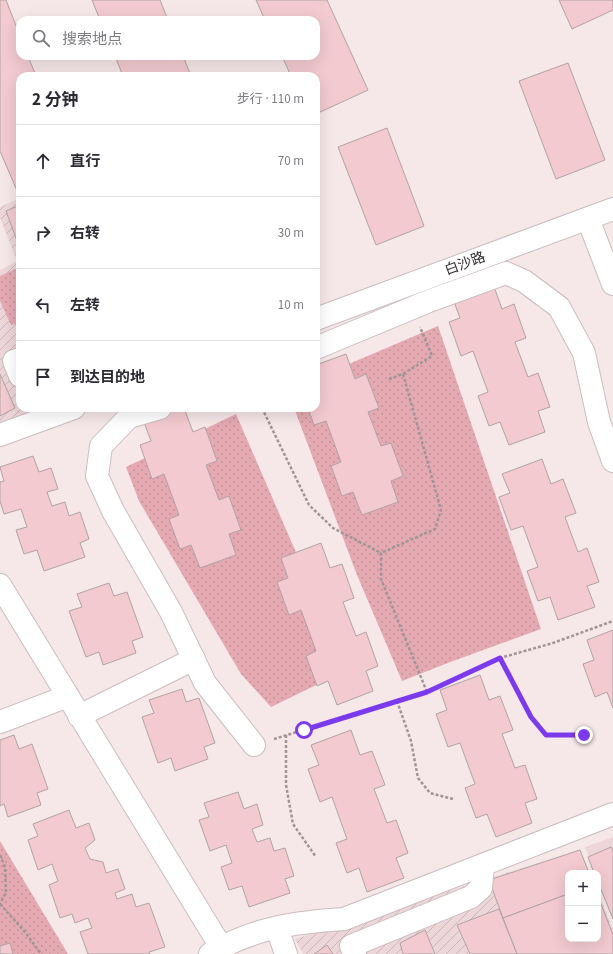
<!DOCTYPE html>
<html lang="zh">
<head>
<meta charset="utf-8">
<style>
  body { margin:0; font-family:"Source Sans 3","Noto Sans SC",sans-serif; background:#f7f7f7; color:#2b2b33 }
  .controls { position:absolute; right:12px; bottom:12px; display:grid; overflow:hidden; border-radius:8px; box-shadow:0 4px 16px #0002 }
  .controls button { width:36px; height:36px; display:grid; place-items:center; padding:0; border:0; border-bottom:1px solid #e1e1e2; background:#fff; color:#2b2b33; font:20px sans-serif }
  .stop { position:absolute; width:12px; height:12px; margin:-9px; border:3px solid #7c3aed; border-radius:50%; background:#fff }
  .stop.end { background:#7c3aed; border-color:#fff; box-shadow:0 1px 4px #0008 }
  .list { margin:0; padding:0; list-style:none }
  h2 { display:flex; justify-content:space-between; align-items:center; height:52px; margin:0; padding:0 16px; font-size:17px }
  h2 small { font-size:13px; font-weight:400; color:#7c7c81 }
  .list li { display:grid; grid-template-columns:26px 1fr auto; gap:12px; align-items:center; box-sizing:border-box; height:72px; padding:0 16px; border-top:1px solid #e1e1e2 }
  .list b { display:block; font-size:15px; white-space:nowrap }
  .list em { font-size:13px; font-style:normal; color:#7c7c81 }
  .icon { flex:none; width:22px; height:22px; fill:none; stroke:currentColor; stroke-width:2; stroke-linecap:round; stroke-linejoin:round }
  .map { position:relative; flex:none; width:613px; height:954px; overflow:hidden }
  .search { position:absolute; background:#fff; box-shadow:0 4px 16px #0002; left:16px; top:16px; width:304px; height:44px; display:flex; align-items:center; gap:10px; box-sizing:border-box; padding:0 14px; border-radius:12px; color:#7c7c81; font-size:15px }
  .panel { position:absolute; background:#fff; box-shadow:0 4px 16px #0002; left:16px; top:72px; width:304px; height:340px; border-radius:12px }
  .map>svg:first-child { display:block }
  .built { fill:#edd6d9 }
  .industrial { fill:url(#industrial-furrows) }
  .grass { fill:url(#grass-dots) }
  .building { fill:#f2cad0; stroke:#b1a3a4 }
  .lines { fill:none; stroke-linecap:round; stroke-linejoin:round }
  .minor-casing { stroke:#cbbdbf; stroke-width:24 }
  .path { stroke:#a09596; stroke-width:2.5; stroke-dasharray:3 2; stroke-linecap:butt }
  .minor { stroke:#fff; stroke-width:22 }
  .route { stroke:#7c3aed; stroke-width:5 }
  .labels { text-anchor:middle; dominant-baseline:central; stroke-width:4; stroke-linejoin:round; paint-order:stroke }
  .street-label { font-size:14px; fill:#2e292a; stroke:#fff }
</style>
</head>
<body>
<div class="map">
<svg width="613" height="954" viewBox="0 0 613 954">
  <defs>
    <pattern id="industrial-furrows" width="10" height="10" patternUnits="userSpaceOnUse"><rect width="10" height="10" fill="#edd6d9"/><path d="M-1 1l2-2M0 10L10 0M9 11l2-2" fill="none" stroke="#ccb8ba"/></pattern>
    <pattern id="grass-dots" width="8" height="8" patternUnits="userSpaceOnUse"><rect width="8" height="8" fill="#e5a9b2"/><path d="M2 2h.1M6 6h.1" fill="none" stroke="#c59199" stroke-width="1.8" stroke-linecap="round"/></pattern>
  </defs>
  <rect width="100%" height="100%" fill="#f6e7e9"/>
  <path class="built" d="M613,837V921L598,882V873H595L585,847Z"/>
  <g class="industrial">
    <path d="M20,198V408H42L0,424V270L17,261L0,218V207Z"/>
    <path d="M580,850L590,873H568V939H598V893L613,929V954H303L295,939Z"/>
  </g>
  <g class="grass">
    <path d="M20,267V323L11,325L0,301V276Z"/>
    <path d="M438,326L541,629L453,661L402,681L357,575L294,408H316V378Z"/>
    <path d="M236,414L347,670L271,707L241,674L139,501L126,467Z"/>
    <path d="M0,841L68,954H0Z"/>
  </g>
  <g class="building">
    <path d="M0,0H6L20,36V56H28L36,76H20V192L18,193L0,151Z"/>
    <path d="M92,0H160L168,20H100Z"/>
    <path d="M256,0H327L368,90L316,114V76H291L282,56H316V20H265Z"/>
    <path d="M559,0H613V10L572,29Z"/>
    <path d="M115,56H183L191,76H123Z"/>
    <path d="M568,63L605,160L556,179L519,81Z"/>
    <path d="M387,128L424,226L376,245L338,147Z"/>
    <path d="M20,205V249L6,211Z"/>
    <path d="M493,284L502,309L514,304L526,338L515,342L528,377L538,373L550,407L538,411L545,432L509,445L500,422L489,426L478,396L488,392L473,351L461,356L449,322L460,318L453,299Z"/>
    <path d="M346,354L355,379L366,374L379,408L368,412L381,446L391,443L403,476L391,481L398,502L362,515L353,492L342,496L331,466L341,462L326,421L314,425L308,408H316V365Z"/>
    <path d="M0,374L15,408L0,416Z"/>
    <path d="M180,408H184L193,432L205,427L217,461L206,465L219,500L229,496L241,530L229,534L236,555L200,568L191,545L180,549L169,519L179,515L164,474L152,479L140,445L151,441L144,422Z"/>
    <path d="M33,456L39,472L51,468L58,489L47,492L52,506L65,502L69,516L80,512L89,539L80,543L85,557L44,571L37,550L24,554L16,530L27,527L21,509L4,514L0,501V482L4,481L0,467Z"/>
    <path d="M542,459L551,484L563,479L576,513L565,517L578,552L587,548L599,582L587,586L595,607L558,620L550,597L538,601L527,571L538,567L523,526L511,530L499,497L510,493L502,474Z"/>
    <path d="M321,543L330,568L342,564L354,598L343,602L356,636L366,632L378,666L366,671L373,691L337,705L328,681L317,686L306,656L316,651L301,610L289,615L277,582L288,578L281,558Z"/>
    <path d="M109,583L114,596L127,592L143,637L132,641L136,653L103,665L99,652L86,657L69,611L82,607L77,594Z"/>
    <path d="M613,630V708L607,692L595,697L583,664L594,660L587,640Z"/>
    <path d="M480,675L489,700L500,696L513,730L502,734L515,768L525,765L537,799L525,803L532,823L496,837L487,814L476,818L465,788L475,784L460,743L448,747L436,714L447,710L440,690Z"/>
    <path d="M182,689L186,702L199,698L215,743L204,747L208,759L175,771L171,758L158,763L142,717L154,713L149,700Z"/>
    <path d="M351,730L360,755L372,751L385,785L374,789L387,823L396,820L408,853L396,858L404,878L367,892L359,868L347,873L336,843L347,839L332,797L320,802L308,769L319,765L311,745Z"/>
    <path d="M14,735L19,749L32,744L48,789L37,793L41,805L8,817L4,804L0,806V740Z"/>
    <path d="M238,792L244,809L257,804L263,825L252,829L257,842L270,838L274,851L285,848L294,876L285,879L290,893L249,907L242,886L229,890L221,867L232,863L226,845L210,851L199,820L209,817L204,803Z"/>
    <path d="M69,810L76,828L89,823L95,840L85,848L90,859L103,862L106,873L118,869L125,889L115,893L117,899L132,894L136,907L149,903L165,947L149,952L150,954H88L80,932L92,928L88,918L75,923L72,914L60,918L49,885L58,881L52,864L38,870L28,840L38,836L33,824Z"/>
    <path d="M611,847L613,851V919L598,882V873H594L588,857Z"/>
    <path d="M580,850L589,873H568V894L503,918L489,880Z"/>
    <path d="M568,894V939H598V896L613,935V954H517L503,918Z"/>
    <path d="M499,909L517,954H470L457,925Z"/>
    <path d="M425,930L435,954H403L400,943Z"/>
    <path d="M10,943L13,954H0V946Z"/>
    <path d="M327,945L333,954H314Z"/>
  </g>
  <g class="lines">
    <g class="minor-casing">
      <g id="minor">
        <path d="M588,219L613,284"/>
        <path d="M316,319L613,209"/>
        <path d="M316,348L429,301L506,273L524,281L559,307L584,353L599,422L613,461"/>
        <path d="M20,359L14,361L20,376"/>
        <path d="M160,408L129,417L101,446L97,476L113,511L171,612L205,683L254,745"/>
        <path d="M0,435L74,408"/>
        <path d="M0,585L221,947"/>
        <path d="M79,716L194,659"/>
        <path d="M0,722L68,696"/>
        <path d="M277,928L286,954"/>
        <path d="M210,954C252,928 296,922 344,919L613,814"/>
        <path d="M355,954L351,946L471,897L481,888L483,865"/>
      </g>
    </g>
    <g class="path">
      <path d="M403,374L441,510L435,529L381,553V579L427,692"/>
      <path d="M389,379L403,374L432,356L420,327"/>
      <path d="M262,408L309,505L333,528L381,553"/>
      <path d="M500,658L531,717L546,735H584"/>
      <path d="M397,701L411,741L418,778L430,793L453,799"/>
      <path d="M286,735V785L293,824L316,857"/>
      <path d="M274,739L427,692L500,658L553,643L613,621"/>
      <path d="M0,855L5,867L6,892L0,904"/>
      <path d="M0,904L25,932L41,954"/>
    </g>
    <use href="#minor" class="minor"/>
  </g>
  <g class="lines">
    <path class="route" d="M304,730L427,692L500,658L531,717L546,735H584"/>
  </g>
  <g class="labels">
    <g class="street-label">
      <text transform="translate(465 264) rotate(-20)">白沙路</text>
    </g>
  </g>
</svg>
<div class="controls">
<button>+</button>
<button>−</button>
</div>
<div class="stop" style="left:304px;top:730px"></div>
<div class="stop end" style="left:584px;top:735px"></div>
<div class="search"><svg class="icon" aria-label="search" viewBox="0 0 24 24"><circle cx="10" cy="10" r="6"/><path d="M15 15l6 6"/></svg>搜索地点</div>
<section class="panel">
<h2>2 分钟<small>步行 · 110 m</small></h2>
<ul class="list">
<li><svg class="icon" aria-label="ahead" viewBox="0 0 24 24"><path d="M12 20V5M6 11l6-6 6 6"/></svg><div><b>直行</b></div><em>70 m</em></li>
<li><svg class="icon" aria-label="right" viewBox="0 0 24 24"><path d="M7 20v-9h11M14 6l5 5-5 5"/></svg><div><b>右转</b></div><em>30 m</em></li>
<li><svg class="icon" aria-label="left" viewBox="0 0 24 24"><path d="M17 20v-9H6M10 6l-5 5 5 5"/></svg><div><b>左转</b></div><em>10 m</em></li>
<li><svg class="icon" aria-label="arrive" viewBox="0 0 24 24"><path d="M6 21V4h12l-3 4 3 4H6"/></svg><div><b>到达目的地</b></div></li>
</ul>
</section>
</div>
</body>
</html>
